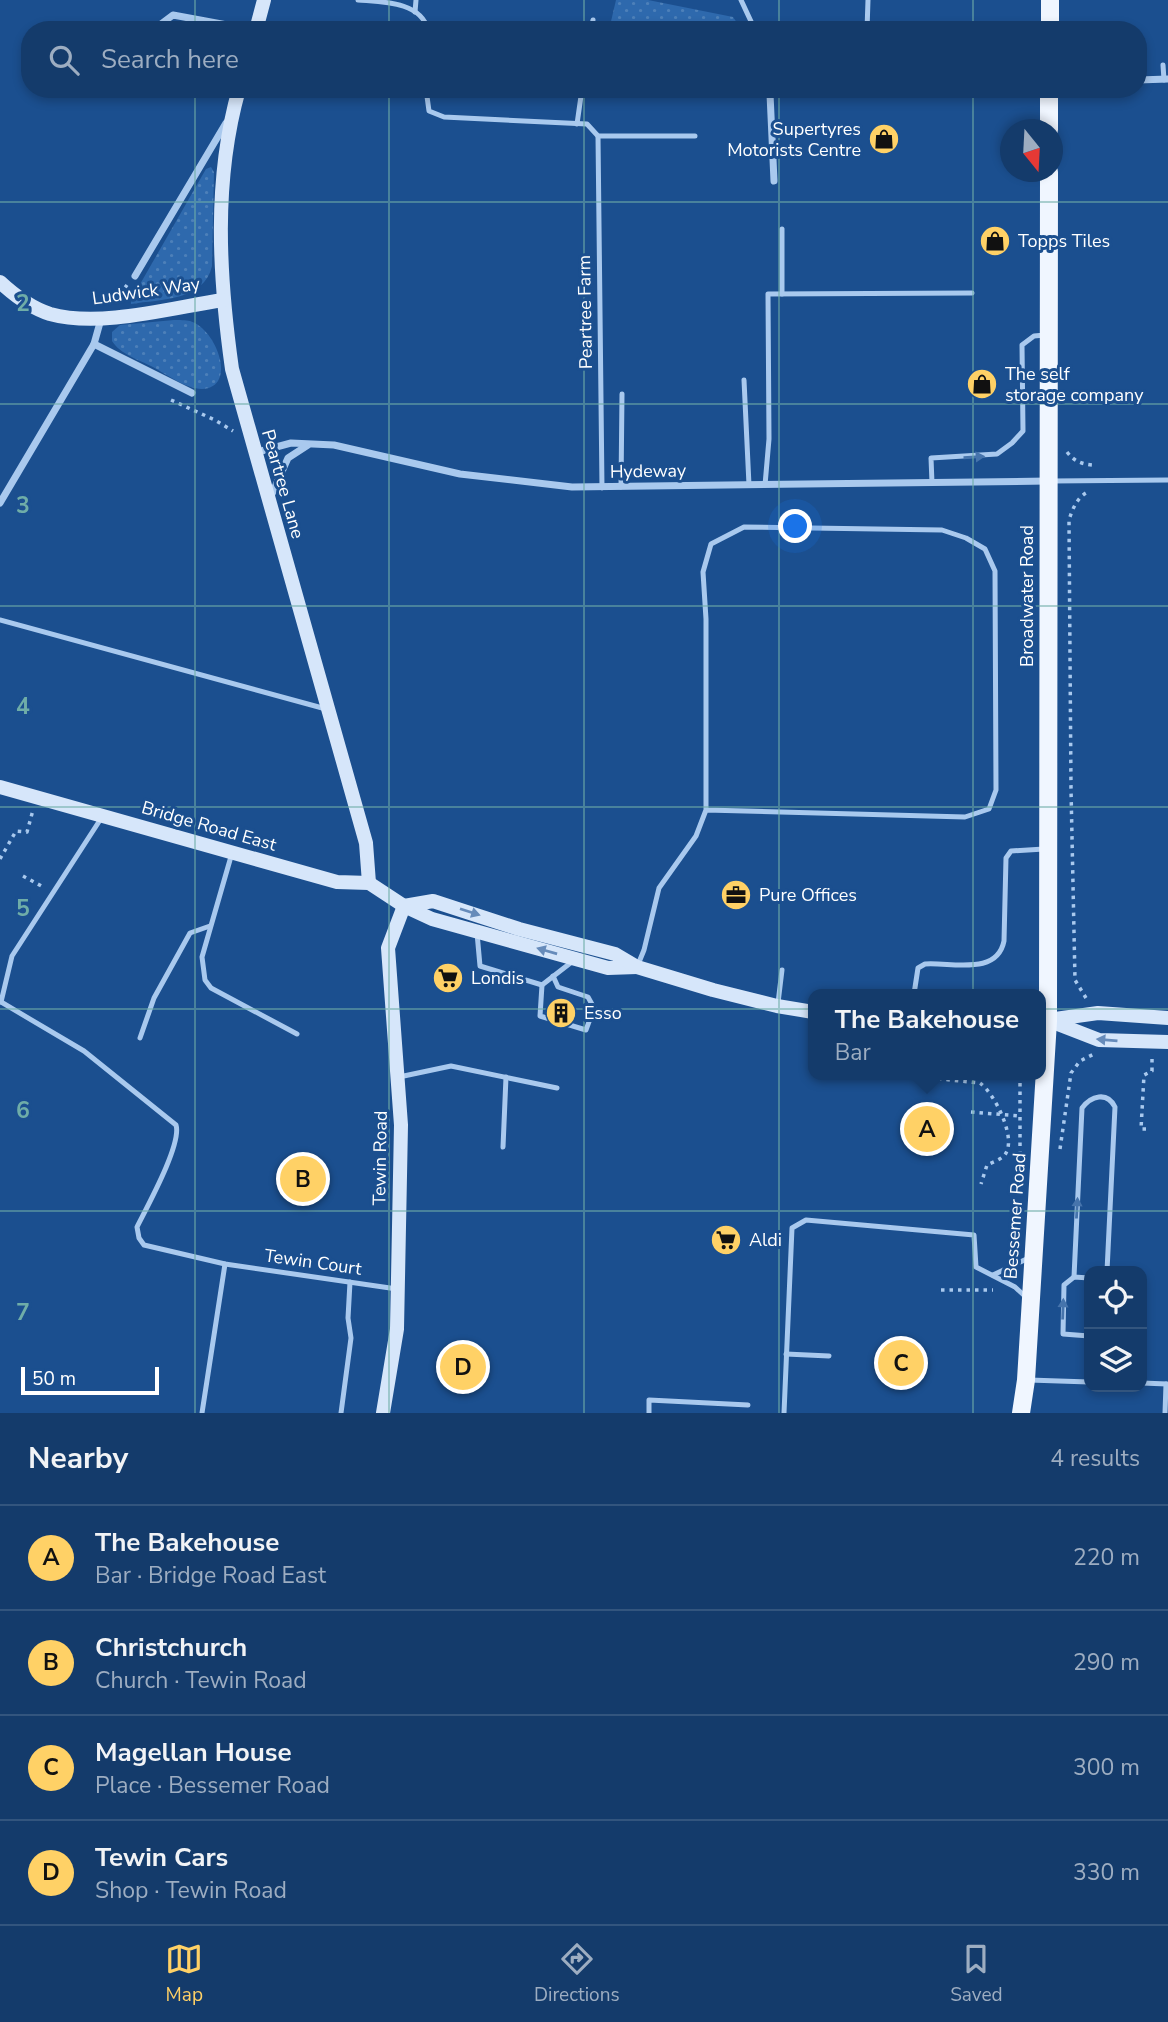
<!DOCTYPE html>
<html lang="en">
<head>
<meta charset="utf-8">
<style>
  body { margin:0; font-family:"Nunito Sans",sans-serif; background:#1d4271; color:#f1f3f6 }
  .controls { position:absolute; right:21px; bottom:21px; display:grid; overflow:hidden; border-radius:14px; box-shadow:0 4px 10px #0003 }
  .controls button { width:63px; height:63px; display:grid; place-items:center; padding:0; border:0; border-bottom:2px solid #33557e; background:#143b6b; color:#f1f3f6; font:35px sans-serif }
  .compass { position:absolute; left:1000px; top:119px; width:63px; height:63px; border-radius:50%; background:#143b6b; box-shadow:0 4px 10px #0003; rotate:162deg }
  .scale { position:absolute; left:21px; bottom:18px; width:138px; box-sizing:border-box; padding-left:7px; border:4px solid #fff; border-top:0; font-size:19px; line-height:24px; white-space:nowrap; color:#fff; -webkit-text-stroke:5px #1b4f8f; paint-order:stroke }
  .you { position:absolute; left:796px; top:527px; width:24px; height:24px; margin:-18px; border:5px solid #fff; border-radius:50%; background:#1a73e8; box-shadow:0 0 0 10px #1a73e833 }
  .badge { display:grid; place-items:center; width:46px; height:46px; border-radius:50%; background:#ffd166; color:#111; font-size:23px; font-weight:700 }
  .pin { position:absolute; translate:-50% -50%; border:4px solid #fff; box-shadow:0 2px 7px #0006 }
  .popup { position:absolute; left:808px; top:989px; width:238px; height:91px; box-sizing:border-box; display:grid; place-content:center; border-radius:14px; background:#143b6b; filter:drop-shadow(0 2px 5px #0005); font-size:23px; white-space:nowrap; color:#9dadc1 }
  .popup b { font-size:26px; color:#f1f3f6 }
  .popup::after { content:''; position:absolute; left:50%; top:100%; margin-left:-14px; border:14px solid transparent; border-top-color:#143b6b }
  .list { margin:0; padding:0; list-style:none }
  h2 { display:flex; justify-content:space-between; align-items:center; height:91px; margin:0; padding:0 28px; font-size:30px }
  h2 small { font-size:23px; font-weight:400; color:#9dadc1 }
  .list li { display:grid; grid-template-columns:46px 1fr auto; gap:21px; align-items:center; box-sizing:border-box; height:105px; padding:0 28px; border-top:2px solid #33557e }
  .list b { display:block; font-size:26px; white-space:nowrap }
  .list p { margin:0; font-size:23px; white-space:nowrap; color:#9dadc1 }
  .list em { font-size:23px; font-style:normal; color:#9dadc1 }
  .icon { flex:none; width:38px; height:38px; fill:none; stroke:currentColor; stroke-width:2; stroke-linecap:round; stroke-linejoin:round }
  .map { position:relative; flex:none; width:1168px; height:1413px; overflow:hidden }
  .search { position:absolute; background:#143b6b; box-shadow:0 4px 10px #0003; left:21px; right:21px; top:21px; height:77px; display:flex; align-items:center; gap:18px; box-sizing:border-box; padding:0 24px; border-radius:28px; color:#9dadc1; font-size:26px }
  .sheet { height:511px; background:#143b6b }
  nav { display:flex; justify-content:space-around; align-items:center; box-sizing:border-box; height:98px; border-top:2px solid #33557e; background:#143b6b; font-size:19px; color:#9dadc1 }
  nav a { display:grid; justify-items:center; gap:4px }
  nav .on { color:#ffd166 }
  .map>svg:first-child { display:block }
  .grass { fill:url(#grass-dots) }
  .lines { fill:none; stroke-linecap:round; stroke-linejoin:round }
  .path { stroke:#a9c9ee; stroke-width:3.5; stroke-dasharray:3.5 5; stroke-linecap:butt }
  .lane { stroke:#a9c9ee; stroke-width:5 }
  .street { stroke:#a9c9ee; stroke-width:7 }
  .secondary { stroke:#d6e6fa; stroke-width:14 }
  .primary { stroke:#f0f6ff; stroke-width:18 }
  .oneway { fill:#4674ac }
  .oneway2 { fill:#668bba }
  .grid { fill:none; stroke:#6fada8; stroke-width:2; stroke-opacity:0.55 }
  .labels { text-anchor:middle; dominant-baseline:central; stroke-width:6; stroke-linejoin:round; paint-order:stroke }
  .poi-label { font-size:18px; fill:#fff; stroke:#1b4f8f; text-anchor:start }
  .street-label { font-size:18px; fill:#fff; stroke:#1b4f8f }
  .grid-label { font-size:23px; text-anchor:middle; font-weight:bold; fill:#6fada8; stroke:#1b4f8f; stroke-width:6; stroke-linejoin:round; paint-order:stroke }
</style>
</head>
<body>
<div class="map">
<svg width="1168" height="1413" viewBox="0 0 1168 1413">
  <defs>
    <pattern id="grass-dots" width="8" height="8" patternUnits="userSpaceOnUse" patternTransform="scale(1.75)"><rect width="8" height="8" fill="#2e69ad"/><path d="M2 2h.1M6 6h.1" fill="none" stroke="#4d80b9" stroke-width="1.8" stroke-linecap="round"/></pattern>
  </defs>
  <rect width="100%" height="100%" fill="#1b4f8f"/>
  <g class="grass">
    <path d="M616,0H648L733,17L742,30H609Z"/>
    <path d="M602,89H761L756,94L600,98Z"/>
    <path d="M211,167L214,172L212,266C204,301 161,299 131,304V300L206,169Z"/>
    <path d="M174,320C179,320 186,320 190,321C217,329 238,388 202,389C186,389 166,374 153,367C139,360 120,354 112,341V332L120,325Z"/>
  </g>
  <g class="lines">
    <g class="path">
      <path d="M115,301L127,285"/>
      <path d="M171,400L215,420L233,431"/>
      <path d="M1067,452C1074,461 1081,464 1092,465V469"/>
      <path d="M0,859L16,831L27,832L33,810"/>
      <path d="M23,876L45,888"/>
      <path d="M1086,998L1075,980L1071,789L1069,520C1072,510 1077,498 1086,493"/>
      <path d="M921,1077L980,1083C994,1093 1016,1136 1006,1153C1003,1159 993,1162 987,1165L981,1184"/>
      <path d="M971,1112L1020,1116"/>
      <path d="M1146,1129H1141L1144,1075L1152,1071V1055"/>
      <path d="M1060,1149L1071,1073L1080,1061L1094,1054"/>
      <path d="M1020,1163V1078"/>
      <path d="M941,1290H993"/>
    </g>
    <g class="lane">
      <path d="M358,0C381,2 421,1 428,30"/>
      <path d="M741,0L755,30"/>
      <path d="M415,12L416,0"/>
      <path d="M591,30L593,20"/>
      <path d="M867,30L868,0"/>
      <path d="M1163,65L1164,80"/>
      <path d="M426,89L429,111L444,117L587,124L598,136H695"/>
      <path d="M577,124L582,89"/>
      <path d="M598,136L602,488"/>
      <path d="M782,294V229"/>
      <path d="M744,380L749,485"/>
      <path d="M1052,481L1168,480"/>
      <path d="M932,483L931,458L997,454L1012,443L1023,431L1022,345L1034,336L1045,335"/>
      <path d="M765,485L769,439L768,294L972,293"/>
      <path d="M621,487L622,394"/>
      <path d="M0,620L326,709"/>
      <path d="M232,853L202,957L205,980L211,988L297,1034"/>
      <path d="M477,933L480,966L542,985L573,961"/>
      <path d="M637,967L644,950L659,888L696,836L706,810V619L703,572L711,544L744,527L942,530L966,538L985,549L995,571L996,790L989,809L965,817L706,810"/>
      <path d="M542,985L540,1016L586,1030L594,1008L588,997L558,987L553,976"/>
      <path d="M914,994L918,968L925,964C952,962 997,976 1004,941L1006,858L1011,851L1044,849"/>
      <path d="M1,1002L84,1051L176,1125C182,1144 147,1207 137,1227L139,1238L144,1245L225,1264L397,1289"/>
      <path d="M1,1002L12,956L102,817"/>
      <path d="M778,1003L782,970"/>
      <path d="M140,1038L154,998L190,933L210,926"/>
      <path d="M399,1077L451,1066L557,1088"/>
      <path d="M503,1147L506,1077"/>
      <path d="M993,1275L1031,1257"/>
      <path d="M1074,1277L1082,1108C1091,1096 1107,1091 1115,1107L1107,1271"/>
      <path d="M1089,1278L1074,1277L1064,1285L1063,1334L1089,1336"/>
      <path d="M786,1354L829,1356"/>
      <path d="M1029,1380L1089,1382"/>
      <path d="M1142,1383L1167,1384"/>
      <path d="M202,1413L225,1264"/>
      <path d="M341,1413L351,1338L348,1318L350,1282"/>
      <path d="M649,1413V1400L748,1405"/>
      <path d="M784,1413L792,1228L806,1220L974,1235L976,1267L1015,1287L1027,1298"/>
      <path d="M1165,1413L1166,1384"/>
    </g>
    <g class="street">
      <path d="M153,30L173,15L254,30"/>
      <path d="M1138,80L1168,79"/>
      <path d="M774,181L770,94L919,89"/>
      <path d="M135,276L226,123"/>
      <path d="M94,344L192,393"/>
      <path d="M254,453L291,443L334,445L460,474L572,487L1048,481"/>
      <path d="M271,496L288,458L308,445"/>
      <path d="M0,503L94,344L101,319"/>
    </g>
    <g class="secondary">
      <path d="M256,30L264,0"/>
      <path d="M239,89C213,181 219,276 232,369L366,843L369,883"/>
      <path d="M0,282C14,295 31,308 50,314C100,328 171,308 223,300"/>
      <path d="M0,787L337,882L369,883L404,906L432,919L608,968L637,967"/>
      <path d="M404,906L433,901L519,929L615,954L637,967L713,990L777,1006L813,1012"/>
      <path d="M1041,1021L1098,1013L1168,1018"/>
      <path d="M1050,1021L1099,1040L1168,1042"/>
      <path d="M383,1413L397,1329L401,1125L388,948L404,906"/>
    </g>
    <g class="primary">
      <path d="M1050,0V30"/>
      <path d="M1049,130V89"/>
      <path d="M1021,1413L1026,1380L1048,1021L1049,172"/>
    </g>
  </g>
  <defs><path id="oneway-solid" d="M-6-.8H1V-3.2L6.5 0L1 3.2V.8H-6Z" transform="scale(1.75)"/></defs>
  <g class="oneway">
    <use href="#oneway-solid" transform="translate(974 457) rotate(-4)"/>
    <use href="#oneway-solid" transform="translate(1077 1208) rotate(-87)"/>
    <use href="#oneway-solid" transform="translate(1063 1309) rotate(-88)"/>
  </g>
  <g class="oneway2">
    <use href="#oneway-solid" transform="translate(470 912) rotate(18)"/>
    <use href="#oneway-solid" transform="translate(547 951) rotate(-164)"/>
    <use href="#oneway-solid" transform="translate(1107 1040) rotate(-175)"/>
  </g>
  <path class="grid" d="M195,0V30M389,0V30M584,0V30M779,0V30M973,0V30M195,89V1413M389,89V1413M584,89V1413M779,89V1413M973,89V1413M0,202H1168M0,404H1168M0,606H1168M0,807H1168M0,1009H1168M0,1211H1168"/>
  <defs>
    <g id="shop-disc" transform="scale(1.575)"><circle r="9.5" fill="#ffd166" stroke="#1b4f8f"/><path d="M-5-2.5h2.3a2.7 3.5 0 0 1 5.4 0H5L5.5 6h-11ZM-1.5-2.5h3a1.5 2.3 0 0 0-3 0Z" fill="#111"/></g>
    <g id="office-disc" transform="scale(1.575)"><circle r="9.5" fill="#ffd166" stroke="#1b4f8f"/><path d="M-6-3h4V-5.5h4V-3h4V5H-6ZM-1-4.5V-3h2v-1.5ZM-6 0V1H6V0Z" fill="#111"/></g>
    <g id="supermarket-disc" transform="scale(1.575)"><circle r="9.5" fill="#ffd166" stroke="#1b4f8f"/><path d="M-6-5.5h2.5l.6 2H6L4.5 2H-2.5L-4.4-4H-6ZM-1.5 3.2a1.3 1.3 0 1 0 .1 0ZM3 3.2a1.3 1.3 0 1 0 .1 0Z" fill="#111"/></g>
    <g id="building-disc" transform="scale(1.575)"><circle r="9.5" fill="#ffd166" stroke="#1b4f8f"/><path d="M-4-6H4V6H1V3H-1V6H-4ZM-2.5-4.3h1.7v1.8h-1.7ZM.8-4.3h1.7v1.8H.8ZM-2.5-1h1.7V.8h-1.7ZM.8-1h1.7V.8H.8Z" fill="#111"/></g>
  </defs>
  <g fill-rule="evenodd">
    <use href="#shop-disc" x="884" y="139"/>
    <use href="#shop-disc" x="995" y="241"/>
    <use href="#shop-disc" x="982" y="384"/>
    <use href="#office-disc" x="736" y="895"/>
    <use href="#supermarket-disc" x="448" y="978"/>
    <use href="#building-disc" x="561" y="1013"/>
    <use href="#supermarket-disc" x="726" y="1240"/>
  </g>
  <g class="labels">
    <g class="poi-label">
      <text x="861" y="129" text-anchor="end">Supertyres<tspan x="861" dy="21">Motorists Centre</tspan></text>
      <text x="1018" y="241">Topps Tiles</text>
      <text x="1005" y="374">The self<tspan x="1005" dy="21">storage company</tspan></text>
      <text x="759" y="895">Pure Offices</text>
      <text x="471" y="978">Londis</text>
      <text x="584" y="1013">Esso</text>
      <text x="749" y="1240">Aldi</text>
    </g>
    <g class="street-label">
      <text transform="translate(146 291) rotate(-8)">Ludwick Way</text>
      <text transform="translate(585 312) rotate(-91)">Peartree Farm</text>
      <text transform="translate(648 471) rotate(-1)">Hydeway</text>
      <text transform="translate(283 484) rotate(74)">Peartree Lane</text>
      <text transform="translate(1027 596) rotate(-90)">Broadwater Road</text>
      <text transform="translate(209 826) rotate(16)">Bridge Road East</text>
      <text transform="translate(380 1158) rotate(-89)">Tewin Road</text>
      <text transform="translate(1015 1216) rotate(-86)">Bessemer Road</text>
      <text transform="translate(313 1262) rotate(8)">Tewin Court</text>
    </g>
  </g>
  <g class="grid-label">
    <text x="23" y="311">2</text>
    <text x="23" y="513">3</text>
    <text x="23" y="714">4</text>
    <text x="23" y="916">5</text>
    <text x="23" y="1118">6</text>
    <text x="23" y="1320">7</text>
  </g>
</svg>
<div class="controls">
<button><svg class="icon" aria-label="locate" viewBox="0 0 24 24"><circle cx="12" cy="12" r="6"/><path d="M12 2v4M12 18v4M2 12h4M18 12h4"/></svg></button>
<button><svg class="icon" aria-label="layers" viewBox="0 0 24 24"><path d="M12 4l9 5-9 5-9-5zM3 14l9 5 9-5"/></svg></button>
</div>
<svg class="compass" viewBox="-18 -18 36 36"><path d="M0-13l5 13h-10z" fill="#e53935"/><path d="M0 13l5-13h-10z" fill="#9dadc1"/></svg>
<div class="scale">50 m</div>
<div class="you"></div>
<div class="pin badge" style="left:927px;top:1129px">A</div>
<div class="popup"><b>The Bakehouse</b>Bar</div>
<div class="pin badge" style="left:303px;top:1179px">B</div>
<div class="pin badge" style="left:901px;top:1363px">C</div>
<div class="pin badge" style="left:463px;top:1367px">D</div>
<div class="search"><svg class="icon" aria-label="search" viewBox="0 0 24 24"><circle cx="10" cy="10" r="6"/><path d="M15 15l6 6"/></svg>Search here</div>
</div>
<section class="sheet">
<h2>Nearby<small>4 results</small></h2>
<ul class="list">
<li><span class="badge">A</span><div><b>The Bakehouse</b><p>Bar · Bridge Road East</p></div><em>220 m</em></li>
<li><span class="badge">B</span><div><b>Christchurch</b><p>Church · Tewin Road</p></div><em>290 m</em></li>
<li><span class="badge">C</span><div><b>Magellan House</b><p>Place · Bessemer Road</p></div><em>300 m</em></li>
<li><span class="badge">D</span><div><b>Tewin Cars</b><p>Shop · Tewin Road</p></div><em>330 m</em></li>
</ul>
</section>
<nav>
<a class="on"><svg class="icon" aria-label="map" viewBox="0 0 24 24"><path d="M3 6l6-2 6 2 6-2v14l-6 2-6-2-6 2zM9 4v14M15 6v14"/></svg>Map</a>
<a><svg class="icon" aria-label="directions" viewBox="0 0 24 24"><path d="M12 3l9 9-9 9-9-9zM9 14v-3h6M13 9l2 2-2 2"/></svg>Directions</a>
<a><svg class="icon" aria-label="saved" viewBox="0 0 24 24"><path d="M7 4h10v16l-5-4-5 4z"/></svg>Saved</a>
</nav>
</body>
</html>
